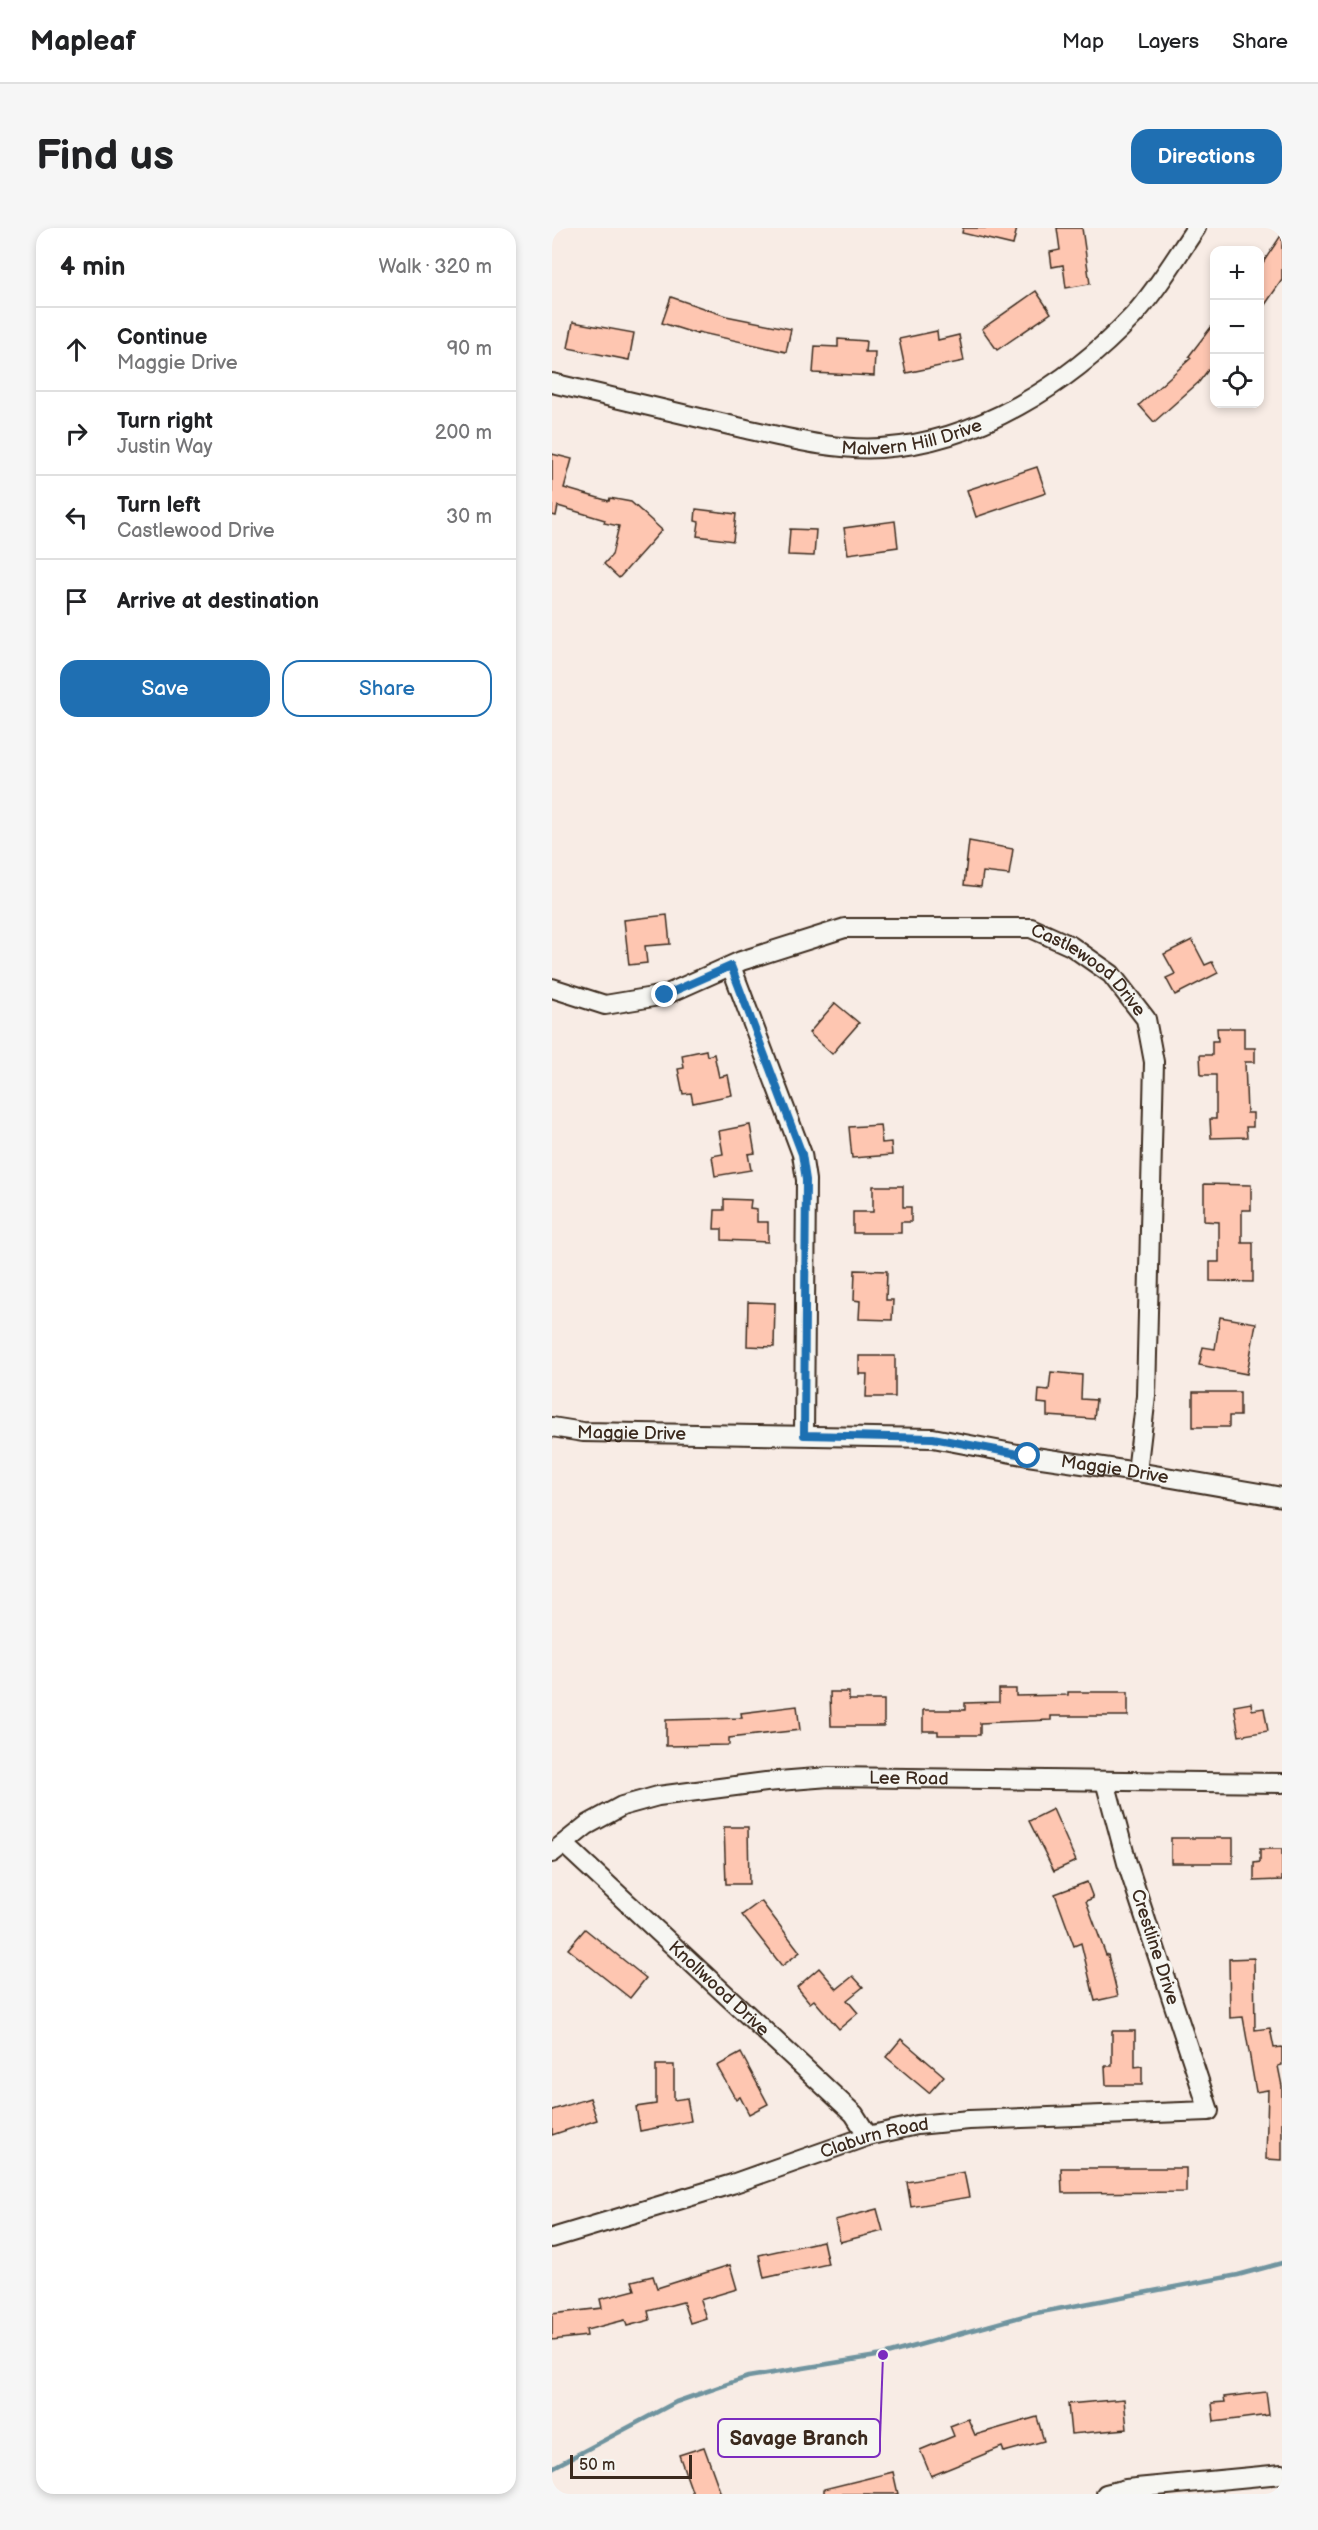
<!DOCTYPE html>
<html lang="en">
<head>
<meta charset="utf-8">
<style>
  body { margin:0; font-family:"Balsamiq Sans",sans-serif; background:#f6f6f6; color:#202124 }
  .controls { position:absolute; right:18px; top:18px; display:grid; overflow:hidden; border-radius:12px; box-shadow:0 3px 9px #0003 }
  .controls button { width:54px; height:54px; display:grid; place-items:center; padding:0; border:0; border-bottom:2px solid #e0e0e0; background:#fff; color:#202124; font:30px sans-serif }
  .scale { position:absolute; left:18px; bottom:15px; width:122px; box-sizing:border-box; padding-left:6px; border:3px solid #3b2a1e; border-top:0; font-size:16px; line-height:21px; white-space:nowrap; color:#3b2a1e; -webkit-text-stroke:4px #f6f6f2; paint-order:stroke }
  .stop { position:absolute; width:18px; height:18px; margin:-14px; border:4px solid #1f6fb2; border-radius:50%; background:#fff }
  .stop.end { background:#1f6fb2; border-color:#fff; box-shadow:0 2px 6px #0008 }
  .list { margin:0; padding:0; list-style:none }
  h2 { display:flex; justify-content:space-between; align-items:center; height:78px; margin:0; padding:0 24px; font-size:26px }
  h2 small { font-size:20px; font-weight:400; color:#757577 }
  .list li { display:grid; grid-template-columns:39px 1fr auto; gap:18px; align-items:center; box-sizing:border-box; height:84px; padding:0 24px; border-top:2px solid #e0e0e0 }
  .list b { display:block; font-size:22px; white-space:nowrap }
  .list p { margin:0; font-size:20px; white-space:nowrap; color:#757577 }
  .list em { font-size:20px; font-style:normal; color:#757577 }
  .actions { display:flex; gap:12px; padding:18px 24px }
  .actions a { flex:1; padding:14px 0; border:2px solid #1f6fb2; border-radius:18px; text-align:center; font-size:21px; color:#1f6fb2 }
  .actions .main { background:#1f6fb2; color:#fff }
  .icon { flex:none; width:33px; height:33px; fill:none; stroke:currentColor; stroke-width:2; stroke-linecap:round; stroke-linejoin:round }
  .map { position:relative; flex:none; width:730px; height:2266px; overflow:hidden; border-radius:18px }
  header { display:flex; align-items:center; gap:36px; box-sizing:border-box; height:84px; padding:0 30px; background:#fff; border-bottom:2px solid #e0e0e0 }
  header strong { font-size:28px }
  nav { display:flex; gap:33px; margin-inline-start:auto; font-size:21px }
  .intro { display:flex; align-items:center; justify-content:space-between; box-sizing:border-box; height:144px; padding:0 36px }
  h1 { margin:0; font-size:42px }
  .button { padding:15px 27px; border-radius:18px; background:#1f6fb2; color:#fff; font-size:21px; font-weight:700 }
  main { display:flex; gap:36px; padding:0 36px }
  aside { flex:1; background:#fff; border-radius:18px; box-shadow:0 3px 9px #0003 }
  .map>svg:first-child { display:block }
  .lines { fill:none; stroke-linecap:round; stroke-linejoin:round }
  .stream { stroke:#70949f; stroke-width:4.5 }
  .building { fill:#fec6b1; stroke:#3b2a1e; stroke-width:1.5 }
  .street-casing { stroke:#3b2a1e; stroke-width:22 }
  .street { stroke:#f6f6f2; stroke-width:18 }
  .route { stroke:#1f6fb2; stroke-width:8 }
  .labels { text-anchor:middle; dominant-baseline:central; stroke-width:6; stroke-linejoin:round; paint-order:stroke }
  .street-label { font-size:18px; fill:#3b2a1e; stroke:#f6f6f2 }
  .leader { fill:none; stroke:#7b2cbf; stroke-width:2 }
  .callout-dot { fill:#7b2cbf; stroke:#f6f6f2; stroke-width:2 }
  .callout { fill:#f6f6f2; stroke:#7b2cbf; stroke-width:2 }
  .callout-label { font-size:20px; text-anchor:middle; font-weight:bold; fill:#3b2a1e }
</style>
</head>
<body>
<header>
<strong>Mapleaf</strong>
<nav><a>Map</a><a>Layers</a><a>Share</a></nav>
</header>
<div class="intro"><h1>Find us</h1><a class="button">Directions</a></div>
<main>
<aside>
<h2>4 min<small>Walk · 320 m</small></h2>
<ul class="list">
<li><svg class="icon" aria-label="ahead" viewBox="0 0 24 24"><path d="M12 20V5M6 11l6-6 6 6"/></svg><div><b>Continue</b><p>Maggie Drive</p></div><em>90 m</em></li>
<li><svg class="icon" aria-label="right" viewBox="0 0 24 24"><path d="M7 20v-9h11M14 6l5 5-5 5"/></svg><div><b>Turn right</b><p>Justin Way</p></div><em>200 m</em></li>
<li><svg class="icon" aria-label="left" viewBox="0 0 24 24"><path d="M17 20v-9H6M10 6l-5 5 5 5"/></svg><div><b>Turn left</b><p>Castlewood Drive</p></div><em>30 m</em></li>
<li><svg class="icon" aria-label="arrive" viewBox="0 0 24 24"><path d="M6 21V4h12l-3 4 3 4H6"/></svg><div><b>Arrive at destination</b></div></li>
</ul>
<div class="actions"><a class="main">Save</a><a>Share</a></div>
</aside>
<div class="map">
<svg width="730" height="2266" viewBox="0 0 730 2266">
  <rect width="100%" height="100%" fill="#f8ece5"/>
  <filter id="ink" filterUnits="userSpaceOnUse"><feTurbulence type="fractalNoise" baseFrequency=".0167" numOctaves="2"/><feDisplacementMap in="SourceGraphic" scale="12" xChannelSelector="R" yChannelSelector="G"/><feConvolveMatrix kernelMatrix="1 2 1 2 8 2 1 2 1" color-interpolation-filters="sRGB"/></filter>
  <g filter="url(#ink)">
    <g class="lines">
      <path class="stream" d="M0,2240L124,2174L196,2149L331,2127L479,2086L686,2047L730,2035"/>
    </g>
    <g class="building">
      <path d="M411,0H465L461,17L410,5Z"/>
      <path d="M505,0H530L538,56L514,60L511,37L500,39L498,24L508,22Z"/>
      <path d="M730,6V52L708,84V39Z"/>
      <path d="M484,63L499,85L445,122L430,101Z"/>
      <path d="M119,69L174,88L239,101L234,124L146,104L145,106L110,95Z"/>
      <path d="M21,94L82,105L77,132L16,120Z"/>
      <path d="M663,94V133L647,154L602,194L587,177L639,130L637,128Z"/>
      <path d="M385,103L386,112L407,107L412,133L354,145L347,111Z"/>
      <path d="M286,111L314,113L313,124H323L322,148L261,145L263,118L286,119Z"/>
      <path d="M0,226L20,231L12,260L57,273L58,270L79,274L110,302L67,350L52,336L60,327L67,298L52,295L53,292L6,278L4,288L0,287Z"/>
      <path d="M485,239L494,265L424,289L415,262Z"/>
      <path d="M144,281L184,286L181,313L145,308L147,294L143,293Z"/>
      <path d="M343,293L346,319L296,326L292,300Z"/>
      <path d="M238,301L264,302L262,328L236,327Z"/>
      <path d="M417,613L461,621L457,647L431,644L429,659L412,657Z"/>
      <path d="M115,687L118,716L93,718L95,735L77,737L72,692Z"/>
      <path d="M640,712L653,737L660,734L666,745L623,767L614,750L623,746L612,726Z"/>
      <path d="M283,775L307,795L280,826L257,805Z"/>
      <path d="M665,800H692V820H703V834H693L695,885H701V899H694L695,909L659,910L658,891H664V847H649L648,827H660V813H666Z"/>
      <path d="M154,822L155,828L162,826L167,849L176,847L180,867L141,875L139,865L131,866L126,841L132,840L130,827Z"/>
      <path d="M198,897L203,925L196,926L199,942L163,948L160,928L171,926L167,903Z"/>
      <path d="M328,897L330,915L339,914L340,927L300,930L297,899Z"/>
      <path d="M652,956L699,957V982H690V1015H701V1054L658,1053V1034H667V994L652,993Z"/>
      <path d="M321,958H351V979H359V994H349V1005H301V984H321Z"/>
      <path d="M172,971L199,972L198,980L205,981V994H216V1014L170,1012V1001H162L163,982H172Z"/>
      <path d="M303,1042L335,1043L334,1072H341L340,1092L307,1091L308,1073L302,1072Z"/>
      <path d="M196,1074L223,1075L222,1119L195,1118Z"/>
      <path d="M668,1089L704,1095L695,1146L647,1137L651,1119L663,1121Z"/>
      <path d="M307,1128H343V1169H314L315,1146H307Z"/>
      <path d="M499,1144L530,1147L529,1171L544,1172L542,1191L495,1188V1176L486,1175L487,1161L497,1162Z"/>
      <path d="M641,1164H688V1188H677V1199H641Z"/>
      <path d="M447,1461H464V1468L516,1467V1464H576V1488H499V1492L428,1495V1507H386V1503H371V1482H413V1475L447,1474Z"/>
      <path d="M278,1464H297V1472H332V1498H279Z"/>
      <path d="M699,1475L700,1482L712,1480L716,1503L687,1508L682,1478Z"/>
      <path d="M245,1478L248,1502L177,1510V1517L114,1518V1492L190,1490L189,1485Z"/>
      <path d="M501,1581L524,1633L502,1643L477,1593Z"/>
      <path d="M172,1599H196L197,1656H174Z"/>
      <rect x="619" y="1610" width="62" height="25"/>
      <path d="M708,1621H730V1652L702,1653V1635L708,1634Z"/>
      <path d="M535,1654L541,1670L534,1673L554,1727H556L566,1768L543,1773L529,1715L522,1718L503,1666Z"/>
      <path d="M209,1673L248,1724L230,1738L190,1687Z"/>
      <path d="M33,1701L94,1750L78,1770L16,1721Z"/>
      <path d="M702,1730L703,1802L718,1800L722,1820L730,1819V1837L726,1838L730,1858V1932L714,1931L716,1862L704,1864L691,1789L678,1790L677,1731Z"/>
      <path d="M267,1740L285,1761L301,1748L311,1759L295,1772L306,1785L287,1801L262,1772L258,1775L245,1759Z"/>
      <path d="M560,1803H583V1839L590,1838V1857H554L553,1838H560Z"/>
      <path d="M349,1811L392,1848L377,1865L334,1829Z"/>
      <path d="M189,1825L216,1876L197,1886L188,1869L184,1872L165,1838Z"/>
      <path d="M104,1837H122V1872L135,1870L139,1893L88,1903L84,1879L104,1876Z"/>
      <path d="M38,1870L45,1892L0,1907V1882Z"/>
      <path d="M509,1940H634V1964L510,1965Z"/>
      <path d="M412,1944L417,1969L359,1979L355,1954Z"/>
      <path d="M325,1981L331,2003L288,2014L283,1992Z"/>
      <path d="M271,2013L276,2036L212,2050L207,2027Z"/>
      <path d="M178,2037L185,2061L148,2072L154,2090L138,2095L131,2074L96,2083L98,2092L75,2098L73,2092L34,2102L35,2108L0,2112V2086L50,2080L48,2071L83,2062L80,2053L101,2048L105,2060Z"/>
      <path d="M714,2164L717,2187L662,2194L660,2175L673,2174L672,2169Z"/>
      <path d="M572,2171L575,2201L519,2206L516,2176Z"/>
      <path d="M485,2189L492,2213L452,2224L450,2219L379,2248L368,2222L402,2208L398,2198L416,2191L423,2207Z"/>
      <path d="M152,2219L169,2266H141L127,2227Z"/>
      <path d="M341,2244L346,2266H272V2261Z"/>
    </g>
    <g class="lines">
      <g class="street-casing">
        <g id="street">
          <path id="s1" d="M0,155C63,170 127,185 190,200C235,210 283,223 329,220C425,214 516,157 581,88C605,62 624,29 644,0"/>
          <path d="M179,738L250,926L254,952L252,1207"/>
          <path id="s2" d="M0,760L53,777L113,767L189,733L293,700H479L519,718L559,746L594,791L602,834L594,1168L585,1244"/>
          <path id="s3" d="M0,1199L31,1204L381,1210L476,1228L585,1244L730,1269"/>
          <path id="s4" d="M12,1616L302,1886L316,1908"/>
          <path id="s5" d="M0,1625L35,1597L70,1578L106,1568L214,1554L277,1549L730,1555"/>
          <path id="s6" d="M0,2010L180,1956L316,1908L365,1897L417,1892L657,1883L575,1635L553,1553"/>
          <path d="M554,2266L574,2261L730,2246"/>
        </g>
      </g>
      <use href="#street" class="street"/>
    </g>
  </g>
  <g class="lines" filter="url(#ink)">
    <path class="route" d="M113,767L179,738L250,926L254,952L252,1207L381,1210L476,1228"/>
  </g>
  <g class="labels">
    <g class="street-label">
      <text stroke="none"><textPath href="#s1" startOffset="368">Malvern Hill Drive</textPath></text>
      <text stroke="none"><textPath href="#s2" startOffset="567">Castlewood Drive</textPath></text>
      <text stroke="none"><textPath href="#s3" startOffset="80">Maggie Drive</textPath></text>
      <text stroke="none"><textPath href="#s3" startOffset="566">Maggie Drive</textPath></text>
      <text stroke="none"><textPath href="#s5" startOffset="374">Lee Road</textPath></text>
      <text transform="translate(603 1719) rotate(72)">Crestline Drive</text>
      <text stroke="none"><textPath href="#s4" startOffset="212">Knollwood Drive</textPath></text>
      <text stroke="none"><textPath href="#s6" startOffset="338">Claburn Road</textPath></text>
    </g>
  </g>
  <path class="leader" d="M331 2127L328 2210"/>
  <circle class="callout-dot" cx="331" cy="2127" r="6"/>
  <rect class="callout" x="166" y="2191" width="162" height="38" rx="6"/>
  <g class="callout-label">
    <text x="247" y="2217">Savage Branch</text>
  </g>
</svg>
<div class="controls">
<button>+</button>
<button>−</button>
<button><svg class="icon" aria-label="locate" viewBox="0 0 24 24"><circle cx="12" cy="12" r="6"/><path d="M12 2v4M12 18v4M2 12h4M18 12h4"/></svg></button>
</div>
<div class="scale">50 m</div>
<div class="stop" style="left:476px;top:1228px"></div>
<div class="stop end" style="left:113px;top:767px"></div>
</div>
</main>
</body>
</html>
